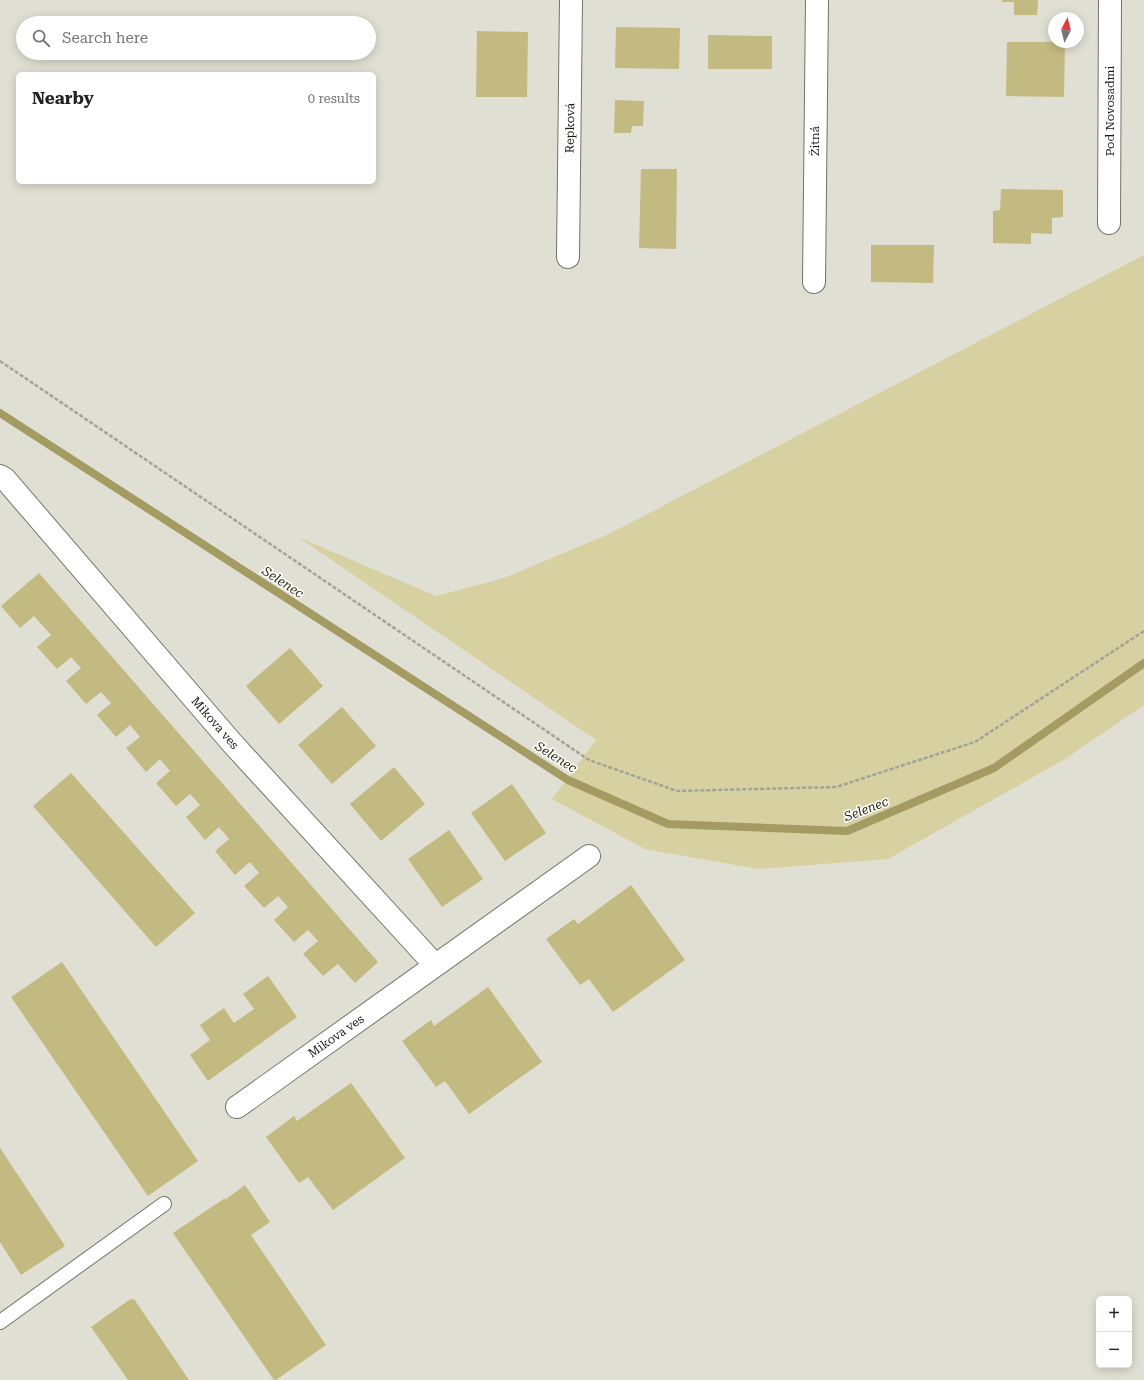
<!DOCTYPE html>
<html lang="en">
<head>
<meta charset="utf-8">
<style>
  body { margin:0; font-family:"Roboto Serif",serif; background:#f6f6f6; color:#222 }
  .controls { position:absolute; right:12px; bottom:12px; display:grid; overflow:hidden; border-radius:6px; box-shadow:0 2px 10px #0003 }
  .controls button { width:36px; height:36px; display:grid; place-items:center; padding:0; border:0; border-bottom:1px solid #e0e0e0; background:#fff; color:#222; font:20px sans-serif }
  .compass { position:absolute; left:1048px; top:12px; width:36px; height:36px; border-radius:50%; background:#fff; box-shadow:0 2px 10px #0003; rotate:7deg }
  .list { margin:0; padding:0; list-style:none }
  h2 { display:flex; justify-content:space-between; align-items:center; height:52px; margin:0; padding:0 16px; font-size:17px }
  h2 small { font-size:13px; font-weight:400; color:#767676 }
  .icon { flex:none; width:22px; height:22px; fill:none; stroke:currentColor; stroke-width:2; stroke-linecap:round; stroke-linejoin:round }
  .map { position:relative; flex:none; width:1144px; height:1380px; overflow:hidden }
  .search { position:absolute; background:#fff; box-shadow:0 2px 10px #0003; left:16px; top:16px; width:360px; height:44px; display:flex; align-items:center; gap:10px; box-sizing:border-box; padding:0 14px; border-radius:22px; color:#767676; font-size:15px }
  .panel { position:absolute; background:#fff; box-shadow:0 2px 10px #0003; left:16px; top:72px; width:360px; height:112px; border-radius:6px }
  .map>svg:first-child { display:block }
  .green { fill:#d7d0a1 }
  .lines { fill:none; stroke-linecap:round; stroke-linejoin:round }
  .stream { stroke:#a39b62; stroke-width:8 }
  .building { fill:#c3ba81 }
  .service-casing { stroke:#747368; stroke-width:16 }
  .minor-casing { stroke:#747368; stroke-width:24 }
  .path { stroke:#a3a298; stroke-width:2.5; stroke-dasharray:4 2; stroke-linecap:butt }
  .service { stroke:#fff; stroke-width:14 }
  .minor { stroke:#fff; stroke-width:22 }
  .labels { text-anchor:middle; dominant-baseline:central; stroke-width:3; stroke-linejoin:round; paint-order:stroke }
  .street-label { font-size:12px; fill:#1a1a16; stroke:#fff }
  .water-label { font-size:13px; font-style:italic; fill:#2f2b10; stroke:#fff }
</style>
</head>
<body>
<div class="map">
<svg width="1144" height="1380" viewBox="0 0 1144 1380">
  <rect width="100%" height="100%" fill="#e0dfd3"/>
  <path class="green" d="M1144,255V705L1065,759L888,859L758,869L645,849L552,799L596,740L298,537L436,596L504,578L609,534Z"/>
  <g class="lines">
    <path class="stream" d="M0,413L568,780L668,824L847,831L994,768L1144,663"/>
  </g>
  <g class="building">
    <path d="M1002,0H1038L1037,15H1014V2H1002Z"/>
    <path d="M616,27L680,28L679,69L615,68Z"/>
    <path d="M477,31L528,32L527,97H476Z"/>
    <path d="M708,35L772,36V69H708Z"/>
    <path d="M1007,42H1065L1064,97L1006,96Z"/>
    <path d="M615,100L644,101L643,126H632L631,133H614Z"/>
    <path d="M641,169H677L676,249L639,248Z"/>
    <path d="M1001,189L1063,190V217L1052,218V234L1031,233V244L993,243V211L1000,210Z"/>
    <path d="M871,245H934L933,283L871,282Z"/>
    <path d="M39,573L378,962L355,983L338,964L323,976L303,954L318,941L308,930L294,942L274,920L288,907L278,896L264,908L244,886L259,873L250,862L235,875L215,851L229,839L219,827L205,840L186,817L200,805L190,794L176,806L156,783L170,771L160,759L146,772L126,748L140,737L130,725L116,737L97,715L111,703L101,692L86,704L66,681L81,668L71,657L57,669L37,647L51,635L34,616L20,628L1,606Z"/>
    <path d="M290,648L323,686L279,724L246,686Z"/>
    <path d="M342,707L376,746L332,784L298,745Z"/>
    <path d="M394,767L425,804L381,841L350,804Z"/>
    <path d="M71,773L195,913L156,947L33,806Z"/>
    <path d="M512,784L546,833L505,861L471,813Z"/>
    <path d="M449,830L483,879L442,907L408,859Z"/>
    <path d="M631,885L685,960L613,1012L589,979L580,985L546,939L574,919L578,924Z"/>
    <path d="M62,962L198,1161L148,1196L11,997Z"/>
    <path d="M268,976L297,1017L208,1081L190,1055L210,1040L200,1025L224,1008L234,1023L254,1009L243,994Z"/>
    <path d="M488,987L542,1062L469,1114L445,1081L436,1087L402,1041L431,1020L434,1026Z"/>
    <path d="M351,1083L405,1158L333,1210L308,1177L299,1183L266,1137L294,1116L297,1121Z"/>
    <path d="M0,1148L65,1246L21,1275L0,1242Z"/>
    <path d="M245,1185L270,1222L251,1235L326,1345L276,1380H274L173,1233L225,1198V1200Z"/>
    <path d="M134,1299L189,1380H128L91,1327L129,1300Z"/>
  </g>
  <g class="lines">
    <g class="service-casing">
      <path id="service" d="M0,1322L164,1204"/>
    </g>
    <g class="minor-casing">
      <g id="minor">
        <path d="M1109,223L1110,0"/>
        <path d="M568,257L571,0"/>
        <path d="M814,282L817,0"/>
        <path d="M0,476L5,479L232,743L435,965"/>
        <path d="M237,1107L589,856"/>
      </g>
    </g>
    <path class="path" d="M0,361L589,760L677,791L836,787L975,742L1144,631"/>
    <use href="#service" class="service"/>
    <use href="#minor" class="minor"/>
  </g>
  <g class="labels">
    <g class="street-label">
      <text transform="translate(1110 111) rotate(-90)">Pod Novosadmi</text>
      <text transform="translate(570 128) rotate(-89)">Repková</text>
      <text transform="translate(815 141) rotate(-90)">Žitná</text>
      <text transform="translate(215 723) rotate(49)">Mikova ves</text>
      <text transform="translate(336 1036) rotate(-35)">Mikova ves</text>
    </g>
    <g class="water-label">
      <text transform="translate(283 582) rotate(33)">Selenec</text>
      <text transform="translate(556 757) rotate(32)">Selenec</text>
      <text transform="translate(866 809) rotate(-21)">Selenec</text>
    </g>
  </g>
</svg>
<div class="controls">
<button>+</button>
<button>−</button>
</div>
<svg class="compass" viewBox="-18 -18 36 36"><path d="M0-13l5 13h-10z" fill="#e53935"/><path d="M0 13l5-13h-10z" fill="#767676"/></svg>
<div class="search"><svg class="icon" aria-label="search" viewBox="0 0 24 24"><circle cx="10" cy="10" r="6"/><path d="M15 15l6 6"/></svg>Search here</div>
<section class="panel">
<h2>Nearby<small>0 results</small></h2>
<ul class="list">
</ul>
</section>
</div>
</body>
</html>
